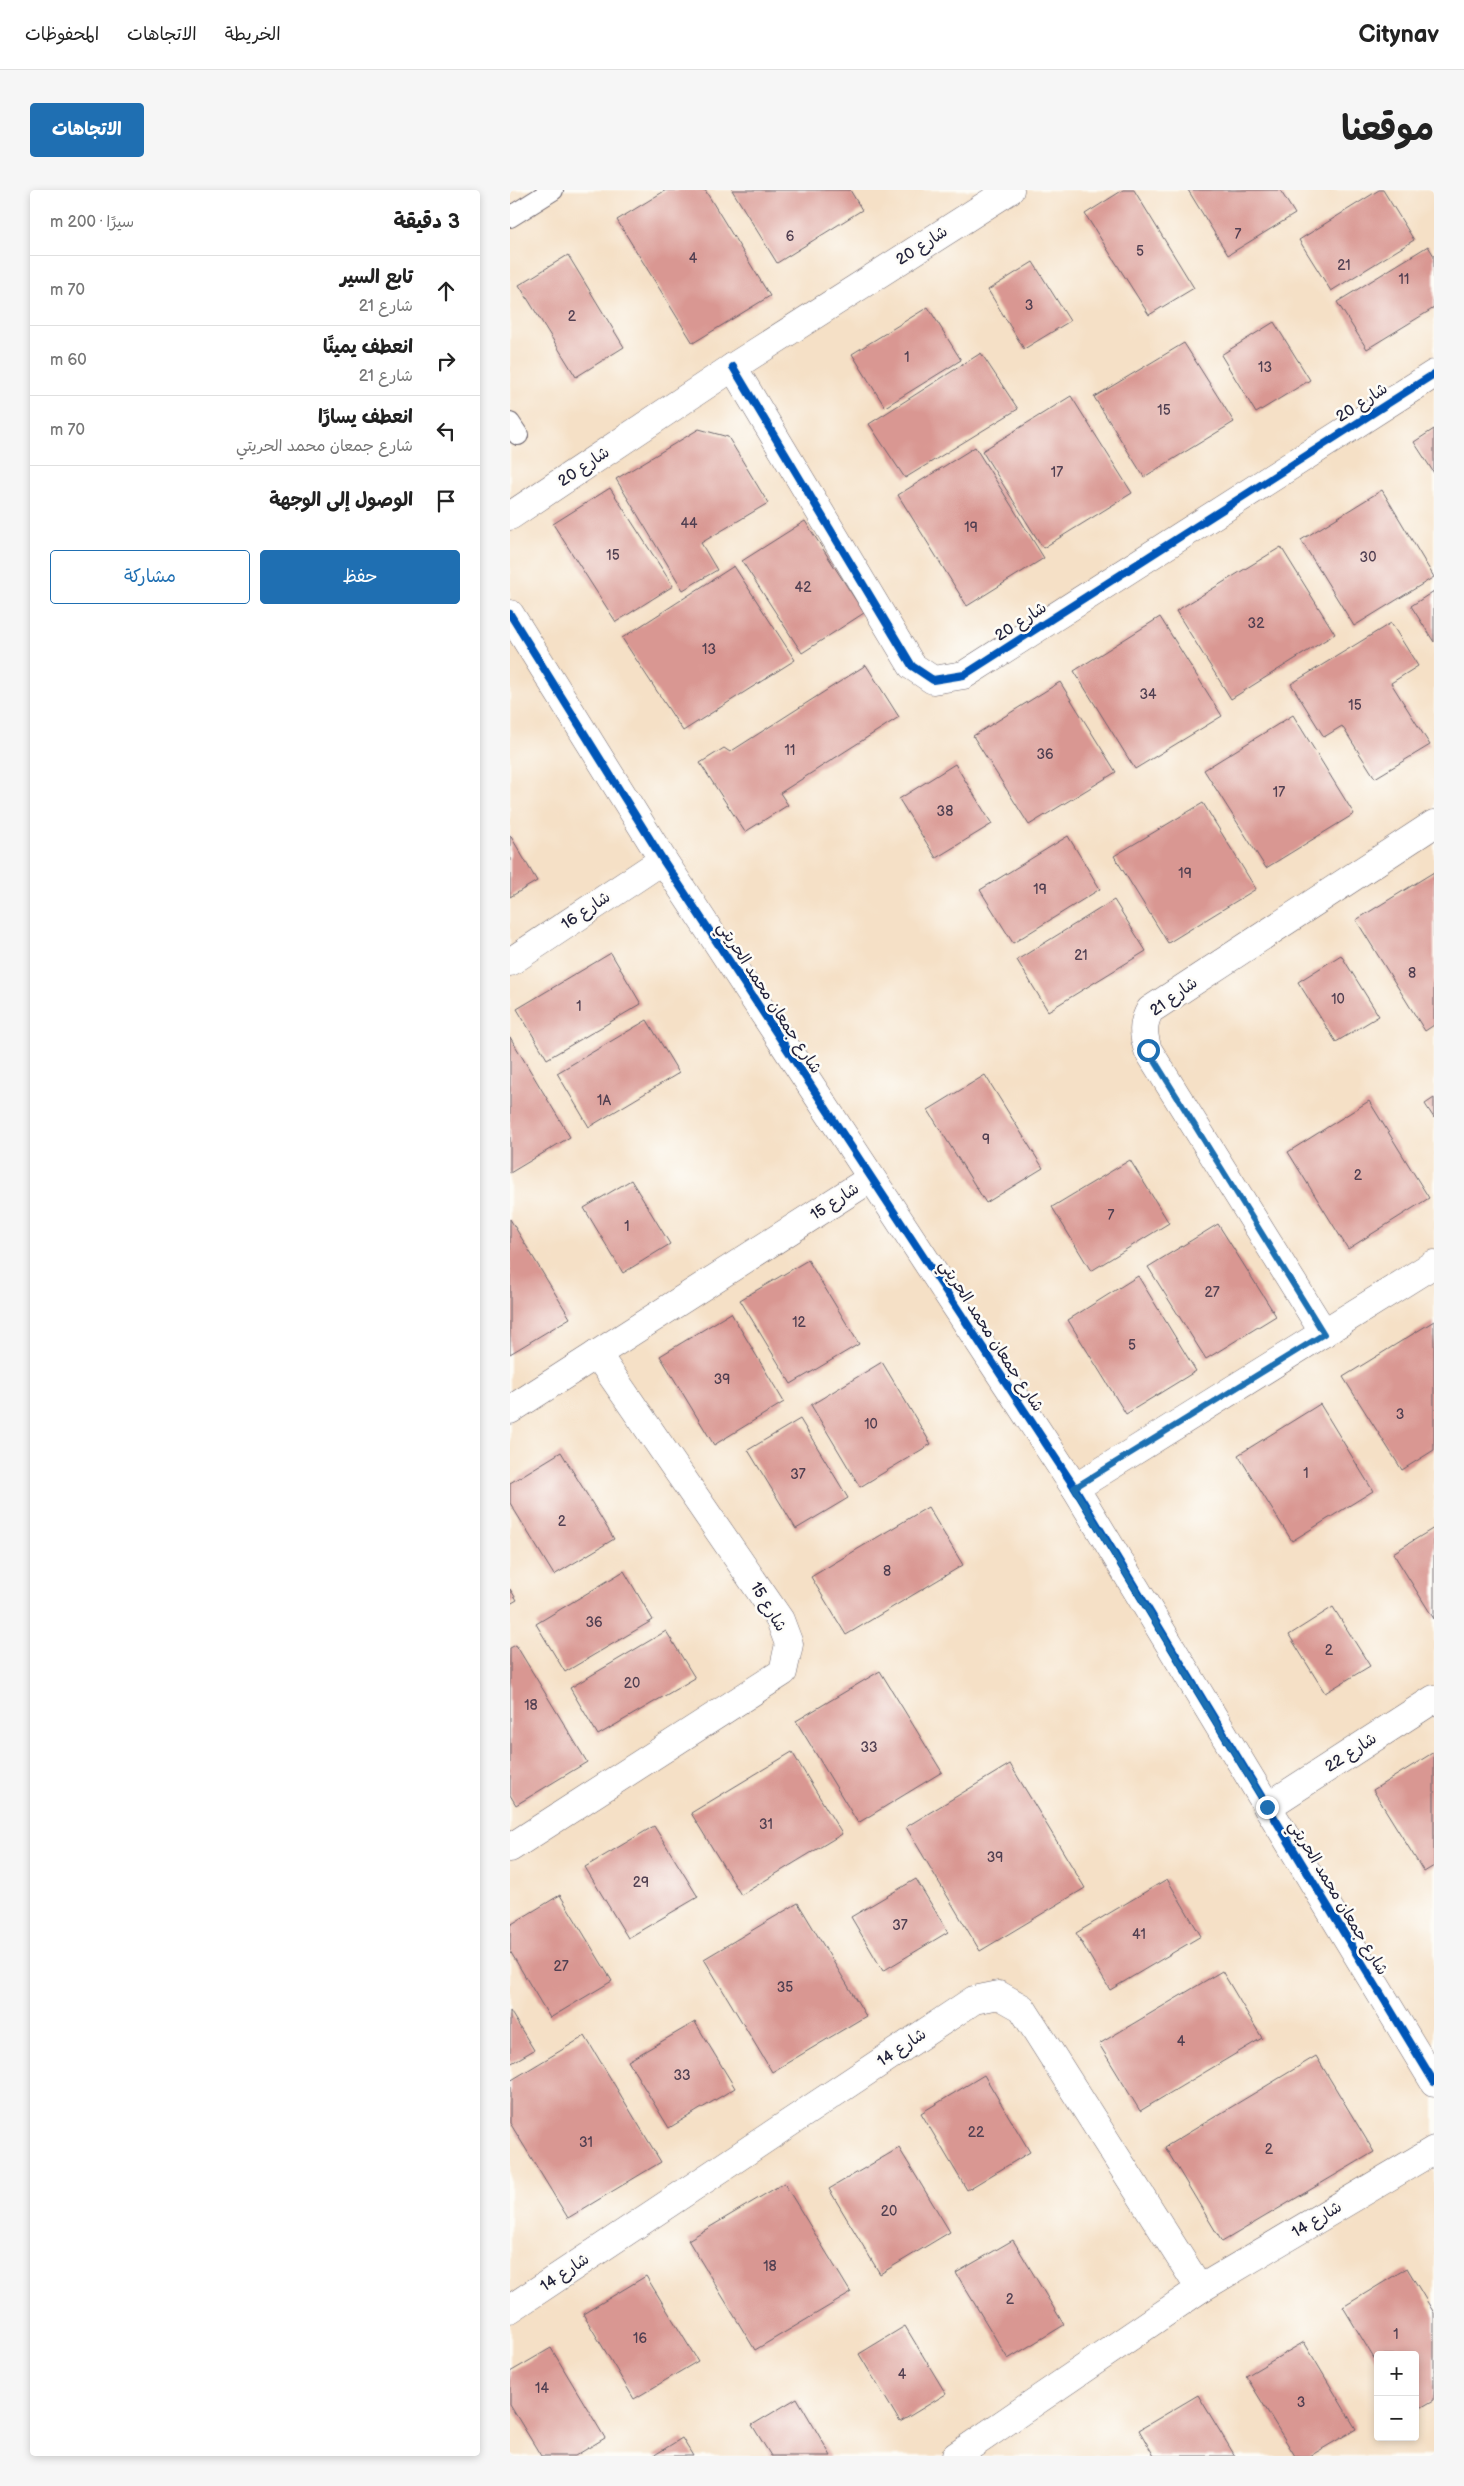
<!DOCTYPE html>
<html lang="ar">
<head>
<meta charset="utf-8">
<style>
  body { margin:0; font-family:"Balsamiq Sans","Playpen Sans Arabic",sans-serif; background:#f6f6f6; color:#222; direction:rtl }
  .controls { position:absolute; right:15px; bottom:15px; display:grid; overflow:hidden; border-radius:5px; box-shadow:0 2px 8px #0003 }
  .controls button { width:45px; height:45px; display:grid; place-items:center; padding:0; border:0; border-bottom:1px solid #e0e0e0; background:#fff; color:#222; font:25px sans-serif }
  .stop { position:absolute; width:15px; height:15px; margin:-11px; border:4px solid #1f6fb2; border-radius:50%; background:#fff }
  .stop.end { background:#1f6fb2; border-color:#fff; box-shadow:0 1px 5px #0008 }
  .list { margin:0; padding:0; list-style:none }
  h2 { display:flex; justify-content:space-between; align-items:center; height:65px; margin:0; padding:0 20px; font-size:21px }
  h2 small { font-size:16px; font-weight:400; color:#767676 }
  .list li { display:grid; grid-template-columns:32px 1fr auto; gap:15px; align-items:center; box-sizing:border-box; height:70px; padding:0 20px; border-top:1px solid #e0e0e0 }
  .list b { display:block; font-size:19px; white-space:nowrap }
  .list p { margin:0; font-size:16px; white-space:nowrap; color:#767676 }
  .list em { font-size:16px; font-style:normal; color:#767676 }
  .actions { display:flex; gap:10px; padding:15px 20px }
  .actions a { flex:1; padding:11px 0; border:1px solid #1f6fb2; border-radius:5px; text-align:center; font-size:18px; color:#1f6fb2 }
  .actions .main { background:#1f6fb2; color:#fff }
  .icon { flex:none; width:28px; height:28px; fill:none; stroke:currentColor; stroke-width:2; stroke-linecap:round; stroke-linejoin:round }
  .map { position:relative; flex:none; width:924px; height:2266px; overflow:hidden; direction:ltr; border-radius:5px }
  header { display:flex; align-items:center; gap:30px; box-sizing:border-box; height:70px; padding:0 25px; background:#fff; border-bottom:1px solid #e0e0e0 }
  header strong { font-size:24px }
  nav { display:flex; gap:28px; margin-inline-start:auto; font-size:18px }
  .intro { display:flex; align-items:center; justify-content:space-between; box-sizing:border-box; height:120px; padding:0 30px }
  h1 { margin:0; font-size:35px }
  .button { padding:12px 22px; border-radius:5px; background:#1f6fb2; color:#fff; font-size:18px; font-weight:700 }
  main { display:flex; gap:30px; padding:0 30px }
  aside { flex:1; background:#fff; border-radius:5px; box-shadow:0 2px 8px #0003 }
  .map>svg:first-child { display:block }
  .building { fill:#d99792 }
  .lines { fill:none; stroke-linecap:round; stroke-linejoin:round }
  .lane-casing { stroke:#6c646c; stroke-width:22 }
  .street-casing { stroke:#6c646c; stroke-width:29 }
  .secondary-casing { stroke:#6c646c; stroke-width:29 }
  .lane { stroke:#fff; stroke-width:20 }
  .street { stroke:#fff; stroke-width:28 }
  .secondary { stroke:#fff; stroke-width:28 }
  .cycleway-casing { stroke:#fdfcf7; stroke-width:11 }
  .cycleway { stroke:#0057b8; stroke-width:8 }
  .route { stroke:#1f6fb2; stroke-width:6 }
  .labels { text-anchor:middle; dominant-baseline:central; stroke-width:5; stroke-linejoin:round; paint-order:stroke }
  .number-label { font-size:14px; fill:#503f51 }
  .street-label { font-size:16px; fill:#22223b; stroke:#fdfcf7 }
</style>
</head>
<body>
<header>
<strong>Citynav</strong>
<nav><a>الخريطة</a><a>الاتجاهات</a><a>المحفوظات</a></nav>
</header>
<div class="intro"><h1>موقعنا</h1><a class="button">الاتجاهات</a></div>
<main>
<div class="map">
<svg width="924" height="2266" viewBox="0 0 924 2266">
  <rect width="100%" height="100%" fill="#fdfcf7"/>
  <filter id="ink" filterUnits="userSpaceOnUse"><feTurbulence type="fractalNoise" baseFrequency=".02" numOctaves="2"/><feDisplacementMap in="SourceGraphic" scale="10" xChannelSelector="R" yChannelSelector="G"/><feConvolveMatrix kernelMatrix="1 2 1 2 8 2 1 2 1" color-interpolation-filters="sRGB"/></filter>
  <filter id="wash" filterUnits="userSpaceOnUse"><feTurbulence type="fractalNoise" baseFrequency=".0096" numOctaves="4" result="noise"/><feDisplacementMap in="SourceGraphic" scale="20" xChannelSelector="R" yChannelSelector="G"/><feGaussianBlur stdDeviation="1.12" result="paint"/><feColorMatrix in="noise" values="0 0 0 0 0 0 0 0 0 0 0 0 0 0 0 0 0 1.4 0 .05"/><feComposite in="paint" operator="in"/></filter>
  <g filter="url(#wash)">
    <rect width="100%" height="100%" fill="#f5e0c6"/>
    <g id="blocks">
      <g class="building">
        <path d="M156,0H195L260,106L183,153L107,30Z"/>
        <path d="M222,0H340L352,20L267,73Z"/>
        <path d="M613,0H624L684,98L639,125L575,24Z"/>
        <path d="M678,0H770L785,24L718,65Z"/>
        <path d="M869,0H873L904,50L821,101L789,50Z"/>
        <path d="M918,56L924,66V118L857,159L827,112Z"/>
        <path d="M58,65L114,157L66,187L9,95Z"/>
        <path d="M523,72L560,131L514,159L478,100Z"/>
        <path d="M418,117L451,170L375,217L342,164Z"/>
        <path d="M764,132L800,190L746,223L711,165Z"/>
        <path d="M674,153L724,232L634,287L584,207Z"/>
        <path d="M471,163L508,219L395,288L359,234Z"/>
        <path d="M561,206L622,303L533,358L472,261Z"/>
        <path d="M189,239L218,247L258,313L191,353L207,380L173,400L106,289Z"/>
        <path d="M924,239V283L904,252Z"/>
        <path d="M465,257L534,368L457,416L388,305Z"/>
        <path d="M100,298L163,396L106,432L43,334Z"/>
        <path d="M872,300L924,387L844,436L791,350Z"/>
        <path d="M295,331L354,423L292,463L232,371Z"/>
        <path d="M771,357L825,444L721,509L666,421Z"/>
        <path d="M224,376L285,470L173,541L112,448Z"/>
        <path d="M924,401V452L901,416Z"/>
        <path d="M650,427L712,526L625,579L564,481Z"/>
        <path d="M881,433L908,476L881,493L920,555L865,588L832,536L814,547L781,494Z"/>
        <path d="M356,475L389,527L270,603L278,615L235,642L190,573L214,558L220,562Z"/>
        <path d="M550,492L606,582L519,635L463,546Z"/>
        <path d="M783,525L844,624L756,678L694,580Z"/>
        <path d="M445,574L482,634L426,668L389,609Z"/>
        <path d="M693,613L746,699L658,753L604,666Z"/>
        <path d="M0,645L27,691L0,707Z"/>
        <path d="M558,646L590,699L503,753L470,700Z"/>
        <path d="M924,682V835L915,841L846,730Z"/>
        <path d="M604,710L636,761L538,821L507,770Z"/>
        <path d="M101,763L131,814L37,869L7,819Z"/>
        <path d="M831,765L869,826L826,852L788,792Z"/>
        <path d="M137,830L169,883L79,937L47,883Z"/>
        <path d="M0,847L60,947L0,983Z"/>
        <path d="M475,885L533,978L476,1013L418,920Z"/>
        <path d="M924,908V928L915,914Z"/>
        <path d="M859,911L919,1008L838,1059L778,962Z"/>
        <path d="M620,970L659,1033L581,1081L542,1017Z"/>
        <path d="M121,990L160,1054L113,1083L74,1018Z"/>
        <path d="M0,1029L60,1128L0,1164Z"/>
        <path d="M708,1034L766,1126L696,1169L638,1077Z"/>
        <path d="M298,1070L349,1154L281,1194L230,1110Z"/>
        <path d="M628,1086L686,1181L616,1224L558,1130Z"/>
        <path d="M221,1123L274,1212L204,1255L150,1166Z"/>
        <path d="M924,1131V1260L892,1280L833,1187Z"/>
        <path d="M372,1172L421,1254L350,1297L301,1215Z"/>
        <path d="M810,1214L863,1301L782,1351L728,1265Z"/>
        <path d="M290,1229L338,1308L286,1339L238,1260Z"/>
        <path d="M51,1262L104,1349L44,1385L0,1313V1293Z"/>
        <path d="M418,1317L453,1375L336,1445L301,1387Z"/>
        <path d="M924,1338V1429L883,1363Z"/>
        <path d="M114,1381L143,1430L55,1482L26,1434Z"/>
        <path d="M0,1399L7,1410L0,1414Z"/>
        <path d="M823,1417L860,1476L815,1503L779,1445Z"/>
        <path d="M156,1441L185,1488L88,1545L60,1498Z"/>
        <path d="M6,1455L77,1572L6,1615L0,1605V1458Z"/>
        <path d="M370,1481L432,1582L348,1633L286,1531Z"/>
        <path d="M282,1562L332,1644L231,1705L181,1623Z"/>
        <path d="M924,1562V1676L914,1682L863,1600Z"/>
        <path d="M500,1574L575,1698L470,1761L396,1637Z"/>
        <path d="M144,1636L188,1707L118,1748L75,1677Z"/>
        <path d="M406,1689L438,1742L373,1781L341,1727Z"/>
        <path d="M657,1689L691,1746L600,1800L566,1743Z"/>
        <path d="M50,1705L102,1791L40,1828L0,1761V1735Z"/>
        <path d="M288,1713L356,1826L262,1882L194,1769Z"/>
        <path d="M712,1781L752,1848L630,1921L589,1854Z"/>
        <path d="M0,1821L24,1860L0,1874Z"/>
        <path d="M185,1832L225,1898L159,1938L118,1871Z"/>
        <path d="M75,1846L151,1972L58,2028L0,1933V1891Z"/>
        <path d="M806,1866L864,1962L712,2052L655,1957Z"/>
        <path d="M474,1885L520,1962L457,2000L411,1923Z"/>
        <path d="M389,1958L440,2042L370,2084L319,1999Z"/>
        <path d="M274,1993L341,2103L245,2160L178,2050Z"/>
        <path d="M503,2050L554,2135L498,2169L446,2083Z"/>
        <path d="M897,2078L924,2123V2210L905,2221V2165H868V2175L833,2117Z"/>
        <path d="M136,2086L188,2171L124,2209L73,2124Z"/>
        <path d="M395,2136L436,2204L390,2232L349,2164Z"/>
        <path d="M794,2152L846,2239L800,2266H785L736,2186Z"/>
        <path d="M41,2158L95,2248L65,2266H31L0,2215V2182Z"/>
        <path d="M688,2205L725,2266H644L629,2240Z"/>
        <path d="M287,2208L321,2266H261L242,2235Z"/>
        <path d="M172,2248L183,2266H143Z"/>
      </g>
    </g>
  </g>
  <g filter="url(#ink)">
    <use href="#blocks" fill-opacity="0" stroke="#6c646c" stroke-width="1"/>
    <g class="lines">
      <g class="lane-casing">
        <g id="lane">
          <path d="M0,27L43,0"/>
          <path d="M0,233L8,245"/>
        </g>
      </g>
      <g class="street-casing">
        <g id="street">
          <path d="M223,177L402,476L423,490L454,485L924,184"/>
          <path d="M0,326L223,177L500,0"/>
          <path d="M0,772L153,670"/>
          <path d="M814,1143L638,860C633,845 632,834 640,820L924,634"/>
          <path d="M0,1220L360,989"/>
          <path d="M565,1298L924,1074"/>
          <path d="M757,1617L924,1509"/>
          <path d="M0,1658L273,1482L279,1454L270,1430L87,1164"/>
          <path d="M0,2119L464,1810L489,1805L512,1818L690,2099"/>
          <path d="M446,2266L690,2099L924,1960"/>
        </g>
      </g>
      <g class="secondary-casing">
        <path id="secondary" d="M0,424L153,670L565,1298L924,1892"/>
      </g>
      <use href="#lane" class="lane"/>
      <use href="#street" class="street"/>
      <use href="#secondary" class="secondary"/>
      <g class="cycleway-casing">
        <g id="cycleway">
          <path d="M223,177L402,476L423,490L454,485L924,184"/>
          <path d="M0,424L153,670L565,1298L924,1892"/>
        </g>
      </g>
      <use href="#cycleway" class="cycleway"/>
    </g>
  </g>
  <g class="lines" filter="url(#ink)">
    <path class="route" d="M638,860L814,1144L564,1298L757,1617"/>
  </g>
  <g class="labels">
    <g class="number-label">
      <text x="728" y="44">7</text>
      <text x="280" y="46">6</text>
      <text x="630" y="61">5</text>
      <text x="183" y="68">4</text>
      <text x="834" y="75">21</text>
      <text x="894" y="89">11</text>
      <text x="519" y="115">3</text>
      <text x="62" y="126">2</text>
      <text x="397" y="167">1</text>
      <text x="755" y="177">13</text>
      <text x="654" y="220">15</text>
      <text x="547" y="282">17</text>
      <text x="179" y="333">44</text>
      <text x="461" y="337">19</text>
      <text x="103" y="365">15</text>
      <text x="858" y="367">30</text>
      <text x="293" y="397">42</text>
      <text x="746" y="433">32</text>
      <text x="199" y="459">13</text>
      <text x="638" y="504">34</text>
      <text x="845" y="515">15</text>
      <text x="280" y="560">11</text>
      <text x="535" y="564">36</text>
      <text x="769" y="602">17</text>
      <text x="435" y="621">38</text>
      <text x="675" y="683">19</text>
      <text x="530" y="699">19</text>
      <text x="571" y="765">21</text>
      <text x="902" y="783">8</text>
      <text x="828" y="809">10</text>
      <text x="69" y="816">1</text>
      <text x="94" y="910">1A</text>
      <text x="476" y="949">9</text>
      <text x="848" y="985">2</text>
      <text x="601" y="1025">7</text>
      <text x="117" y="1036">1</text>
      <text x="702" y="1102">27</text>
      <text x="289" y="1132">12</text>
      <text x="622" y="1155">5</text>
      <text x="212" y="1189">39</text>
      <text x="890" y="1224">3</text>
      <text x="361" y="1234">10</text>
      <text x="796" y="1283">1</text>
      <text x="288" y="1284">37</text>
      <text x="52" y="1331">2</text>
      <text x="377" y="1381">8</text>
      <text x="84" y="1432">36</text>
      <text x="819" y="1460">2</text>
      <text x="122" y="1493">20</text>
      <text x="21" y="1515">18</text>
      <text x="359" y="1557">33</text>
      <text x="256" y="1634">31</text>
      <text x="485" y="1667">39</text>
      <text x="131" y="1692">29</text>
      <text x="390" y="1735">37</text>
      <text x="629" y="1744">41</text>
      <text x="51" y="1776">27</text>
      <text x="275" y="1797">35</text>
      <text x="671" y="1851">4</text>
      <text x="172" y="1885">33</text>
      <text x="466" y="1942">22</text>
      <text x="76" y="1952">31</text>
      <text x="759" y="1959">2</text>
      <text x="379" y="2021">20</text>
      <text x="260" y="2076">18</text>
      <text x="500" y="2109">2</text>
      <text x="886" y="2144">1</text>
      <text x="130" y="2148">16</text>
      <text x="392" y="2184">4</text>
      <text x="32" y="2198">14</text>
      <text x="791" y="2212">3</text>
    </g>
    <g class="street-label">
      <text transform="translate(412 56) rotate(-33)">شارع 20</text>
      <text transform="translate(852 213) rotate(-33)">شارع 20</text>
      <text transform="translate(74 277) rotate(-34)">شارع 20</text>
      <text transform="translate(511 432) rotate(-33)">شارع 20</text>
      <text transform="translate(76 721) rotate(-34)">شارع 16</text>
      <text transform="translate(664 807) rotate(-36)">شارع 21</text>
      <text transform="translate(259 808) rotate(57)">شارع جمعان محمد الحريتي</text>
      <text transform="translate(325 1012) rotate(-33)">شارع 15</text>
      <text transform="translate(481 1146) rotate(57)">شارع جمعان محمد الحريتي</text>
      <text transform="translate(258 1417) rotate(59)">شارع 15</text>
      <text transform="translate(841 1563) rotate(-33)">شارع 22</text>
      <text transform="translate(828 1708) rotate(59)">شارع جمعان محمد الحريتي</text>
      <text transform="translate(392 1858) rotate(-34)">شارع 14</text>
      <text transform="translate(807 2030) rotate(-31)">شارع 14</text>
      <text transform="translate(55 2083) rotate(-34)">شارع 14</text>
    </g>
  </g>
</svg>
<div class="controls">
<button>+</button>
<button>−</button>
</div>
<div class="stop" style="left:638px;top:860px"></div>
<div class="stop end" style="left:757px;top:1617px"></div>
</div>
<aside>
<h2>3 دقيقة<small>سيرًا · 200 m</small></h2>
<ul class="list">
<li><svg class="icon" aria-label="ahead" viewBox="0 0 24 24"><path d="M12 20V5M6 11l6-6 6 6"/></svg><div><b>تابع السير</b><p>شارع 21</p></div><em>70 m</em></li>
<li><svg class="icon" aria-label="right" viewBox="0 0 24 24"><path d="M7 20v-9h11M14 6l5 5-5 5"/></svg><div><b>انعطف يمينًا</b><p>شارع 21</p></div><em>60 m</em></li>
<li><svg class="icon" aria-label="left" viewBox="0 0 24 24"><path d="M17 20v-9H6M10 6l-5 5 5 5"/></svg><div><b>انعطف يسارًا</b><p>شارع جمعان محمد الحريتي</p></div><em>70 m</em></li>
<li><svg class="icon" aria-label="arrive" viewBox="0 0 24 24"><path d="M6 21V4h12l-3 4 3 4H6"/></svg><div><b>الوصول إلى الوجهة</b></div></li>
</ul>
<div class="actions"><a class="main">حفظ</a><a>مشاركة</a></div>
</aside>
</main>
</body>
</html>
